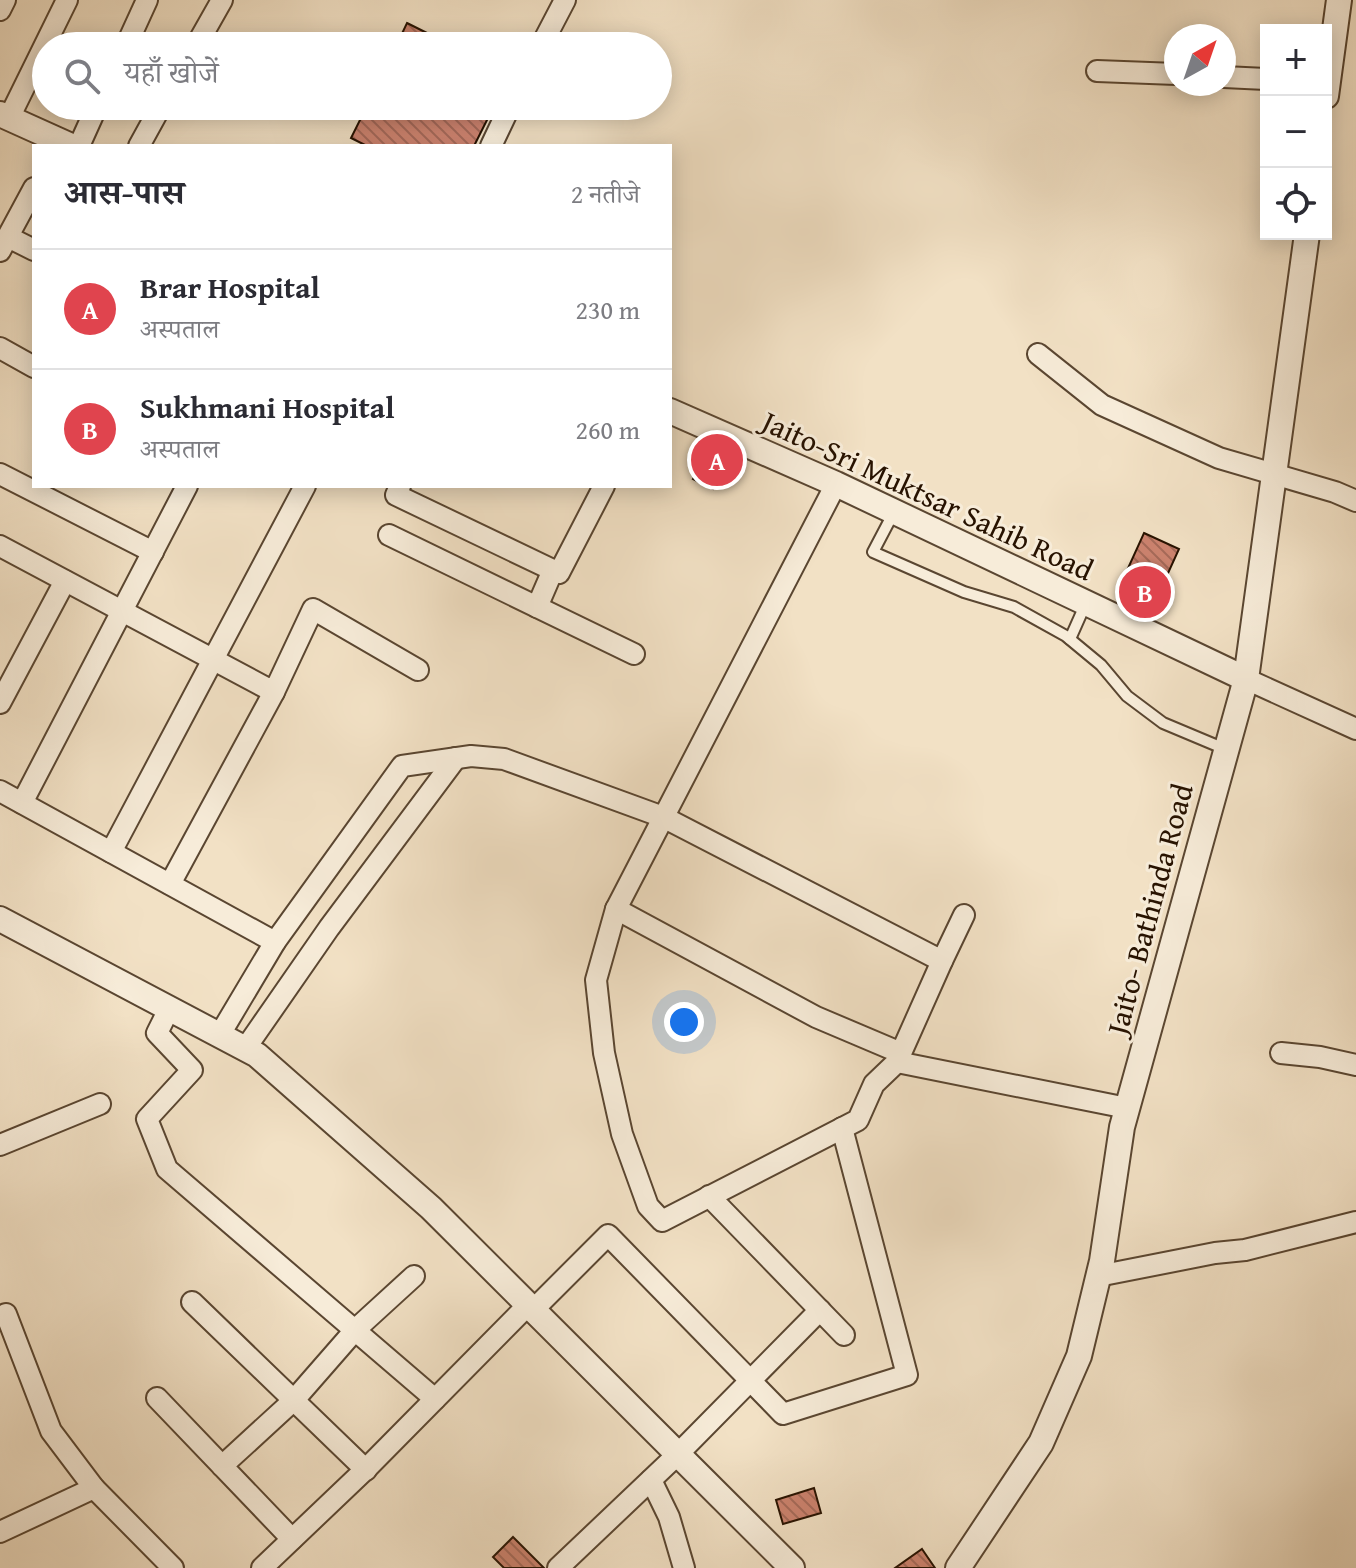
<!DOCTYPE html>
<html lang="hi">
<head>
<meta charset="utf-8">
<style>
  body { margin:0; font-family:"Gentium Book Plus","Noto Serif Devanagari",serif; background:#f2f2f3; color:#2b2b33 }
  .controls { position:absolute; right:24px; top:24px; display:grid; overflow:hidden; border-radius:0px; box-shadow:0 4px 20px #0003 }
  .controls button { width:72px; height:72px; display:grid; place-items:center; padding:0; border:0; border-bottom:2px solid #e1e1e2; background:#fff; color:#2b2b33; font:40px sans-serif }
  .compass { position:absolute; left:1164px; top:24px; width:72px; height:72px; border-radius:50%; background:#fff; box-shadow:0 4px 20px #0003; rotate:40deg }
  .you { position:absolute; left:684px; top:1022px; width:28px; height:28px; margin:-20px; border:6px solid #fff; border-radius:50%; background:#1a73e8; box-shadow:0 0 0 12px #1a73e833 }
  .badge { display:grid; place-items:center; width:52px; height:52px; border-radius:50%; background:#0f766e; color:#fff; font-size:26px; font-weight:700 }
  .pin { position:absolute; translate:-50% -50%; border:4px solid #fff; box-shadow:0 2px 8px #0006 }
  .list { margin:0; padding:0; list-style:none }
  h2 { display:flex; justify-content:space-between; align-items:center; height:104px; margin:0; padding:0 32px; font-size:34px }
  h2 small { font-size:26px; font-weight:400; color:#7c7c81 }
  .list li { display:grid; grid-template-columns:52px 1fr auto; gap:24px; align-items:center; box-sizing:border-box; height:120px; padding:0 32px; border-top:2px solid #e1e1e2 }
  .list b { display:block; font-size:30px; white-space:nowrap }
  .list p { margin:0; font-size:26px; white-space:nowrap; color:#7c7c81 }
  .list em { font-size:26px; font-style:normal; color:#7c7c81 }
  .icon { flex:none; width:44px; height:44px; fill:none; stroke:currentColor; stroke-width:2; stroke-linecap:round; stroke-linejoin:round }
  .map { position:relative; flex:none; width:1356px; height:1568px; overflow:hidden }
  .search { position:absolute; background:#fff; box-shadow:0 4px 20px #0003; left:32px; top:32px; width:640px; height:88px; display:flex; align-items:center; gap:20px; box-sizing:border-box; padding:0 28px; border-radius:44px; color:#7c7c81; font-size:30px }
  .panel { position:absolute; background:#fff; box-shadow:0 4px 20px #0003; left:32px; top:144px; width:640px; height:344px; border-radius:0px }
  .map>svg:first-child { display:block }
  .building { fill:url(#building-back-hatch); stroke:#271200; stroke-width:2 }
  .lines { fill:none; stroke-linecap:round; stroke-linejoin:round }
  .service-casing { stroke:#5a4631; stroke-width:14 }
  .minor-casing { stroke:#5a4631; stroke-width:24 }
  .tertiary-casing { stroke:#5a4631; stroke-width:28 }
  .service { stroke:#f7ecd9; stroke-width:10 }
  .minor { stroke:#f7ecd9; stroke-width:20 }
  .tertiary { stroke:#f7ecd9; stroke-width:24 }
  .labels { text-anchor:middle; dominant-baseline:central; stroke-width:6; stroke-linejoin:round; paint-order:stroke }
  .street-label { font-size:30px; fill:#271200; stroke:#f7ecd9 }
</style>
</head>
<body>
<div class="map">
<svg width="1356" height="1568" viewBox="0 0 1356 1568">
  <defs>
    <pattern id="building-back-hatch" width="6" height="6" patternUnits="userSpaceOnUse" patternTransform="scale(2)"><rect width="6" height="6" fill="#cd836f"/><path d="M-1 5l2 2M0 0l6 6M5-1l2 2" fill="none" stroke="#a66a59"/></pattern>
  </defs>
  <rect width="100%" height="100%" fill="#f2e1c5"/>
  <filter id="stains"><feTurbulence type="fractalNoise" baseFrequency=".0025" numOctaves="4"/><feColorMatrix values="0 0 0 0 .2 0 0 0 0 .09 0 0 0 0 .02 0 0 0 .5 -.17"/></filter>
  <radialGradient id="worn" r=".72"><stop offset=".6" stop-color="#630" stop-opacity="0"/><stop offset="1" stop-color="#630" stop-opacity=".3"/></radialGradient>
  <g class="building">
    <path d="M407,23L453,46H396Z"/>
    <path d="M367,106H494L474,146H367L351,138Z"/>
    <path d="M710,445L730,454L713,489L693,479Z"/>
    <path d="M1144,533L1179,549L1154,604L1119,588Z"/>
    <path d="M814,1488L821,1513L783,1524L776,1500Z"/>
    <path d="M513,1537L544,1568H504L493,1557Z"/>
    <path d="M922,1549L935,1568H895Z"/>
  </g>
  <g class="lines">
    <g class="service-casing">
      <g id="service">
        <path d="M894,512L873,552L964,592L1014,607L1066,636L1101,665L1127,696L1163,723L1225,749"/>
        <path d="M1070,639L1086,603"/>
      </g>
    </g>
    <g class="minor-casing">
      <g id="minor">
        <path d="M0,10L5,0"/>
        <path d="M126,46L147,0"/>
        <path d="M196,46L222,0"/>
        <path d="M541,46L565,0"/>
        <path d="M1097,71L1176,74"/>
        <path d="M1224,77L1266,79"/>
        <path d="M9,118L67,0"/>
        <path d="M79,146L97,106"/>
        <path d="M139,146L161,106"/>
        <path d="M491,146L510,106"/>
        <path d="M8,237L34,250"/>
        <path d="M0,251L34,188"/>
        <path d="M0,348L34,367"/>
        <path d="M1038,354L1102,405L1219,458L1335,492L1356,501"/>
        <path d="M0,474L153,552"/>
        <path d="M836,484L616,909L816,1017L901,1053"/>
        <path d="M400,486L396,495L559,573L604,486"/>
        <path d="M389,535L634,654"/>
        <path d="M0,546L274,692L313,609L418,670"/>
        <path d="M537,607L553,570"/>
        <path d="M1246,679L1356,729"/>
        <path d="M0,703L65,581"/>
        <path d="M0,791L275,942L219,1036"/>
        <path d="M22,803L187,486"/>
        <path d="M111,852L305,486"/>
        <path d="M170,884L274,692"/>
        <path d="M616,909L596,980L604,1053L622,1134L648,1206L662,1221L858,1120L874,1084L897,1062"/>
        <path d="M275,942L402,766L471,756L504,759L663,817L942,961L964,915"/>
        <path d="M942,961L897,1062L1127,1108"/>
        <path d="M169,1009L157,1033L192,1070L147,1119L167,1169L435,1399"/>
        <path d="M245,1049L329,928L456,758"/>
        <path d="M1281,1053L1320,1057L1356,1065"/>
        <path d="M0,1145L100,1104"/>
        <path d="M709,1196L844,1335"/>
        <path d="M1098,1276L1215,1253L1245,1250L1356,1222"/>
        <path d="M192,1302L366,1470"/>
        <path d="M533,1310L608,1235L783,1414L907,1375L842,1128"/>
        <path d="M6,1314L51,1431L94,1488L173,1568"/>
        <path d="M157,1398L292,1539"/>
        <path d="M222,1466L294,1400L356,1329L414,1276"/>
        <path d="M651,1480L669,1517L684,1568"/>
        <path d="M0,1532L94,1488"/>
        <path d="M262,1568L369,1466L528,1305"/>
        <path d="M558,1568L677,1455L820,1310"/>
      </g>
    </g>
    <g class="tertiary-casing">
      <g id="tertiary">
        <path d="M1326,96L1339,0"/>
        <path d="M0,114L71,146"/>
        <path d="M670,411L836,484L1246,679"/>
        <path d="M0,919L257,1055L431,1208L792,1568"/>
        <path d="M958,1568L1041,1443L1079,1356L1102,1261L1122,1127L1246,679L1307,234"/>
      </g>
    </g>
    <use href="#service" class="service"/>
    <use href="#minor" class="minor"/>
    <use href="#tertiary" class="tertiary"/>
  </g>
  <g class="labels">
    <g class="street-label">
      <text transform="translate(928 495) rotate(25)">Jaito-Sri Muktsar Sahib Road</text>
      <text transform="translate(1149 909) rotate(-75)">Jaito- Bathinda Road</text>
    </g>
  </g>
  <rect width="100%" height="100%" filter="url(#stains)"/>
  <rect width="100%" height="100%" fill="url(#worn)"/>
</svg>
<div class="controls">
<button>+</button>
<button>−</button>
<button><svg class="icon" aria-label="locate" viewBox="0 0 24 24"><circle cx="12" cy="12" r="6"/><path d="M12 2v4M12 18v4M2 12h4M18 12h4"/></svg></button>
</div>
<svg class="compass" viewBox="-18 -18 36 36"><path d="M0-13l5 13h-10z" fill="#e53935"/><path d="M0 13l5-13h-10z" fill="#7c7c81"/></svg>
<div class="you"></div>
<div class="pin badge" style="left:717px;top:460px;background:#e0444e">A</div>
<div class="pin badge" style="left:1145px;top:592px;background:#e0444e">B</div>
<div class="search"><svg class="icon" aria-label="search" viewBox="0 0 24 24"><circle cx="10" cy="10" r="6"/><path d="M15 15l6 6"/></svg>यहाँ खोजें</div>
<section class="panel">
<h2>आस-पास<small>2 नतीजे</small></h2>
<ul class="list">
<li><span class="badge" style="background:#e0444e">A</span><div><b>Brar Hospital</b><p>अस्पताल</p></div><em>230 m</em></li>
<li><span class="badge" style="background:#e0444e">B</span><div><b>Sukhmani Hospital</b><p>अस्पताल</p></div><em>260 m</em></li>
</ul>
</section>
</div>
</body>
</html>
